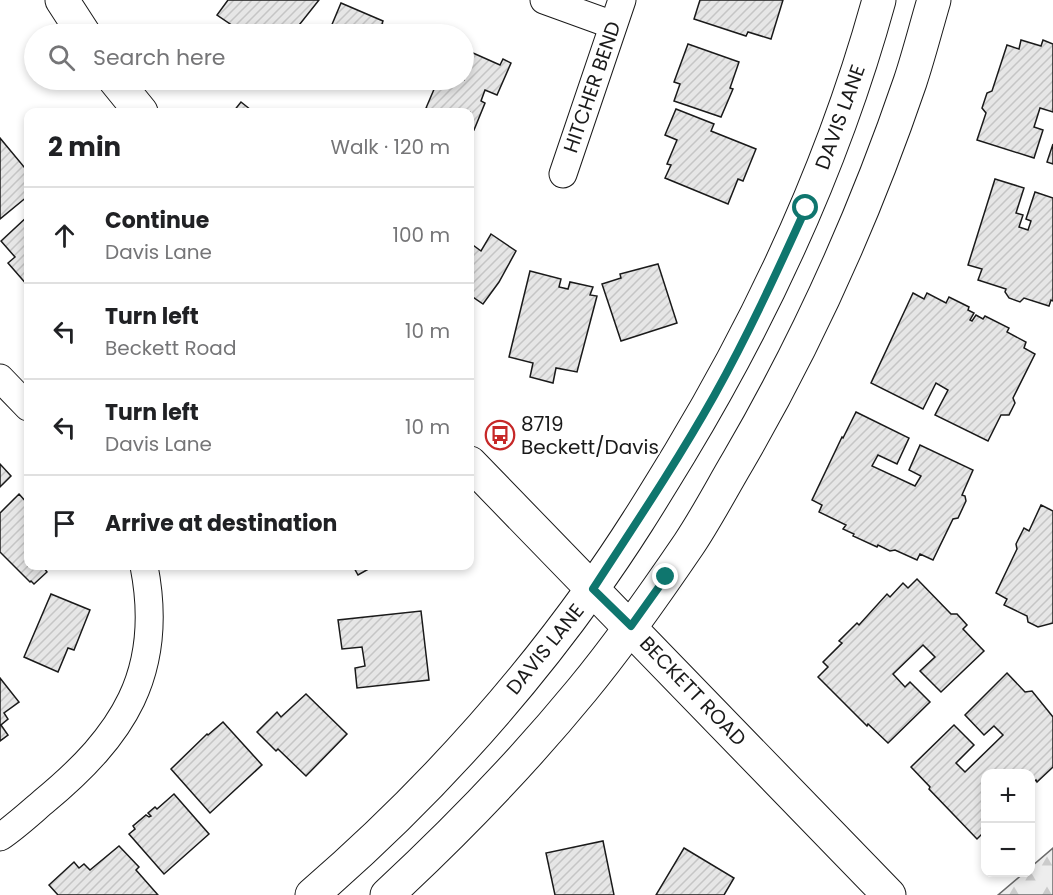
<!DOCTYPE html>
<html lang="en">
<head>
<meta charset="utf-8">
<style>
  body { margin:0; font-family:Poppins,sans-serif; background:#f2f2f2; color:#202124 }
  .controls { position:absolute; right:18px; bottom:18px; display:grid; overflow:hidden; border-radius:12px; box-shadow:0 3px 9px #0003 }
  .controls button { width:54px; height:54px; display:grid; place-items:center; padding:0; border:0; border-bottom:2px solid #e0e0e0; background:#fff; color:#202124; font:30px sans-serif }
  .stop { position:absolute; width:18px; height:18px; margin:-14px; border:4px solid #0f766e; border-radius:50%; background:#fff }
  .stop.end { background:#0f766e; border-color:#fff; box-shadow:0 2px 6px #0008 }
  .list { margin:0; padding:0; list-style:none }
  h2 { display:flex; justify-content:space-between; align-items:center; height:78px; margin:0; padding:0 24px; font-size:26px }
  h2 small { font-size:20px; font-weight:400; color:#757577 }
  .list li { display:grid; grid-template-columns:39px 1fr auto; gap:18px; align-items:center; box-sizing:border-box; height:96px; padding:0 24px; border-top:2px solid #e0e0e0 }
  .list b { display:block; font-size:22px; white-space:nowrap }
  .list p { margin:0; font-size:20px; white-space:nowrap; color:#757577 }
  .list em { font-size:20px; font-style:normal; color:#757577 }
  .icon { flex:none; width:33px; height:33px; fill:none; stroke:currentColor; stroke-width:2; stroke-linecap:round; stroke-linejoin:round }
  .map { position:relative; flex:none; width:1053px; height:895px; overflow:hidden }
  .search { position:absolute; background:#fff; box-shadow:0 3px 9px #0003; left:24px; top:24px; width:450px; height:66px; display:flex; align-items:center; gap:15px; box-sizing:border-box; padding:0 21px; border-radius:33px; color:#757577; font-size:22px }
  .panel { position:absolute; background:#fff; box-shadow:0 3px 9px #0003; left:24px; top:108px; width:450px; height:462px; border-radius:12px }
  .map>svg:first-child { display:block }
  .forest { fill:url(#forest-firs); stroke:#6a6a6a; stroke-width:1.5 }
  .building { fill:url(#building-hatch); stroke:#1a1a1a; stroke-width:1.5 }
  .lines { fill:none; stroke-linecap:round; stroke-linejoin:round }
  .minor-casing { stroke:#1a1a1a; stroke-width:29 }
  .tertiary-casing { stroke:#1a1a1a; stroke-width:35 }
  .secondary-casing { stroke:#1a1a1a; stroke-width:35 }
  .minor { stroke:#fff; stroke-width:27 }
  .tertiary { stroke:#fff; stroke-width:33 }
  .secondary { stroke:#fff; stroke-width:33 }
  .route { stroke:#0f766e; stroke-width:8 }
  .labels { text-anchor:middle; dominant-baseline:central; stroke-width:4.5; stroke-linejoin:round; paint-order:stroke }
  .street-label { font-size:20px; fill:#1a1a1a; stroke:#fff }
  .poi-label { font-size:20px; fill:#1a1a1a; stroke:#fff; text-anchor:start }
</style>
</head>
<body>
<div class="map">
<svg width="1053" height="895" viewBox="0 0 1053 895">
  <defs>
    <pattern id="forest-firs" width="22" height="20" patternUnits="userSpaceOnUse" patternTransform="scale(1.5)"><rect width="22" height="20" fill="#ededed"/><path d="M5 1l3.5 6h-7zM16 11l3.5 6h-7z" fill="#cbcbcb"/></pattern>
    <pattern id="building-hatch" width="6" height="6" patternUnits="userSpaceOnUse" patternTransform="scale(1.5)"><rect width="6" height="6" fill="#e6e6e6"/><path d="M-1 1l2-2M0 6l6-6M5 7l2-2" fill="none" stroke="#c5c5c5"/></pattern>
  </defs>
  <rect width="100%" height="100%" fill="#fff"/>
  <path class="forest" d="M1053,848V895H998L1024,873L1030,872L1031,867Z"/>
  <g class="building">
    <path d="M228,0H319L292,34H245L217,15Z"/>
    <path d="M700,0H783L771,39L748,32L746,36L694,19Z"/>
    <path d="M341,3L383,21L382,24L394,30L392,34H328Z"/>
    <path d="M1021,40L1041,46L1043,40L1053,44V112L1040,108L1034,127L1043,130L1034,158L977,140L986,113L982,108L987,93L992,91L1007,45L1019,49Z"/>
    <path d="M688,44L739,62L730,88L733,89L721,117L674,101L680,84L674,82Z"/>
    <path d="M464,49L500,65L503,59L511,63L497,95L485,90L481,101L485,103L474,130L470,128V112H435L426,108L438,80H464Z"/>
    <path d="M241,102L251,110L249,112H233Z"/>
    <path d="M676,109L714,124L711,131L756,149L743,181L738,179L728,204L665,178L671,165L667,164L677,140L665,135Z"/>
    <path d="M0,138L24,167L28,163V196L0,219Z"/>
    <path d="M1053,144V164L1047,162Z"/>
    <path d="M995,179L1024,188L1016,213L1023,215L1019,227L1028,230L1031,221L1026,219L1035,192L1053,198V301L1051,300L1049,306L1024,298L1020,302L1009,298L1005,292L1006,289L978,280L982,269L968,265Z"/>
    <path d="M28,216V286L8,263L15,257L1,241Z"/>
    <path d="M491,234L516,251L499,282L483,304L470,295V243L481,251Z"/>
    <path d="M658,264L677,323L621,341L602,284L621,278L620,274Z"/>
    <path d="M530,271L561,279L559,287L568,289L570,282L593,287L590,295L597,296L577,372L556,368L553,383L530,377L533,363L509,357Z"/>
    <path d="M913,293L924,299L927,293L946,303L949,297L969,307L968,310L974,313L970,320L972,321L976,315L983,319L985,316L1009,328L1007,332L1026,342L1024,348L1035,354L1013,398L1015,403L1009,415H1001L988,441L935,415L948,390L936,383L923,409L871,383Z"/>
    <path d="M856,412L909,438L897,464L878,455L872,466L915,486L921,476L909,470L920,445L973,470L962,495L965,496L966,501L958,518L953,519L933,560L920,554L917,560L895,550L890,551L878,545L877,547L853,536L854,534L843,529L846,525L819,512L822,505L812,500L842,437L843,438Z"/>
    <path d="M0,464L11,476L0,487Z"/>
    <path d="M19,494L28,504V566H47L44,568L47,572L34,584L31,581L30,582L0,552V513Z"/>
    <path d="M1041,505L1053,511V623L1038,627L1028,622L1027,616L1004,605L1007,599L996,593L1017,549L1016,544L1024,528L1029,531Z"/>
    <path d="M353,566H374L358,575Z"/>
    <path d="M917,579L951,614H957L967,625L963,629L984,651L941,692L920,671L935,657L923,645L893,674L905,687L910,682L930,702L888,743L868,724L867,726L818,677L828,667L823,662L842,643L839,641L857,623L859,625L887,594L890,597L903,583L908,588Z"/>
    <path d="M51,594L90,610L74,650L68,648L58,672L24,657Z"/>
    <path d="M421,611L429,680L357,688L355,668L365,666L362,647L342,649L338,620Z"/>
    <path d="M1007,673L1025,692L1032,691L1053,717V767L1037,782L1036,780L1030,785V774H986V830L977,839L929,789L930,787L911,767L954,725L974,745L956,763L965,772L1003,735L994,726L984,735L965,715Z"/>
    <path d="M0,678L19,702L4,713L8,719L1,725L8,735L0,741Z"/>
    <path d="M306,694L347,734L306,776L278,749L276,751L257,732L277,712L281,717Z"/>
    <path d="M223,722L262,765L210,813L171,769L207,734L208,735Z"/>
    <path d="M174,794L209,834L164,874L129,834L135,829L133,826L146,815L149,817L151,816L148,813L155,807L157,809Z"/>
    <path d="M603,841L614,895H555L546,853Z"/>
    <path d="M119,846L139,867L136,870L158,895H58L49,885L74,862L79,868L84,864L90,870Z"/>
    <path d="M684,848L734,878L724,895H656Z"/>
  </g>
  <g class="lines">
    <g class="minor-casing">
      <g id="minor">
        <path d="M544,0L613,25"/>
        <path d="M563,174L622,0"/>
        <path d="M0,378L28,407"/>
        <path d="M0,837C15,827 29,814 43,802C123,736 165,673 144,566"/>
      </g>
    </g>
    <g class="tertiary-casing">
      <g id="tertiary">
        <path d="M62,0L84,34"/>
        <path d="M115,80L141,112"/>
        <path d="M470,463C610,606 750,750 889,895"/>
      </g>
    </g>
    <g class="secondary-casing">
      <g id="secondary">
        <path d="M312,895C416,805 512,701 592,589C624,545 652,499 680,453C765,312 835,160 879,0"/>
        <path d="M387,895C456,831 522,763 582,690C620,644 655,594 689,544C707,517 722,488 738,461C808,341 865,214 910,82C919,55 926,27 934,0"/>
      </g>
    </g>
    <use href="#minor" class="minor"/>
    <use href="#tertiary" class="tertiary"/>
    <use href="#secondary" class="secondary"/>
  </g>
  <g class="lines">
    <path class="route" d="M666,577L631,626L593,589C634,526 677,462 714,396C748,335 777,272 806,208"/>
  </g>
  <defs>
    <g id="bus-ring" transform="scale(1.5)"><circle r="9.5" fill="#fff" stroke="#c62828" stroke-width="1.5"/><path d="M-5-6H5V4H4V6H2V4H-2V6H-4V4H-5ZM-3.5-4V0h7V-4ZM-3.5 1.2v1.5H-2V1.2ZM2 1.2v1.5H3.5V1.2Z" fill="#c62828"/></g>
  </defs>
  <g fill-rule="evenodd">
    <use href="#bus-ring" x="500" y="435"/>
  </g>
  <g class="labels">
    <g class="street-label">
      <text transform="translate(592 87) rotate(-71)">HITCHER BEND</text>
      <text transform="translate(840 117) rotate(-70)">DAVIS LANE</text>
      <text transform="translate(545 649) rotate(-51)">DAVIS LANE</text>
      <text transform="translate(693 691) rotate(46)">BECKETT ROAD</text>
    </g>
    <g class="poi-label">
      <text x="521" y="424">8719<tspan x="521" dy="23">Beckett/Davis</tspan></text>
    </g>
  </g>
</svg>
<div class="controls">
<button>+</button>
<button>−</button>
</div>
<div class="stop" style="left:806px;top:208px"></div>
<div class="stop end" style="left:666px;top:577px"></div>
<div class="search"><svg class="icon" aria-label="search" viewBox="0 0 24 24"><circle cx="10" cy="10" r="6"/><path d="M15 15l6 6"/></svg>Search here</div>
<section class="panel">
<h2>2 min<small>Walk · 120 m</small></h2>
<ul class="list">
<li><svg class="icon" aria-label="ahead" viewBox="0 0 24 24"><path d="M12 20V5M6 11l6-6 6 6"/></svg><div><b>Continue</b><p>Davis Lane</p></div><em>100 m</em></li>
<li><svg class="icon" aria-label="left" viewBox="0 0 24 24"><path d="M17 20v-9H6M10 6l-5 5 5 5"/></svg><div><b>Turn left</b><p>Beckett Road</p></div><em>10 m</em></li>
<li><svg class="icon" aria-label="left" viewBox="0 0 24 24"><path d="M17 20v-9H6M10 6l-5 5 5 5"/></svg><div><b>Turn left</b><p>Davis Lane</p></div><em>10 m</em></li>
<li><svg class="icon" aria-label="arrive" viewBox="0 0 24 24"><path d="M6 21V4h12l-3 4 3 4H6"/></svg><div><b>Arrive at destination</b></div></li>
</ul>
</section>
</div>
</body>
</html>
